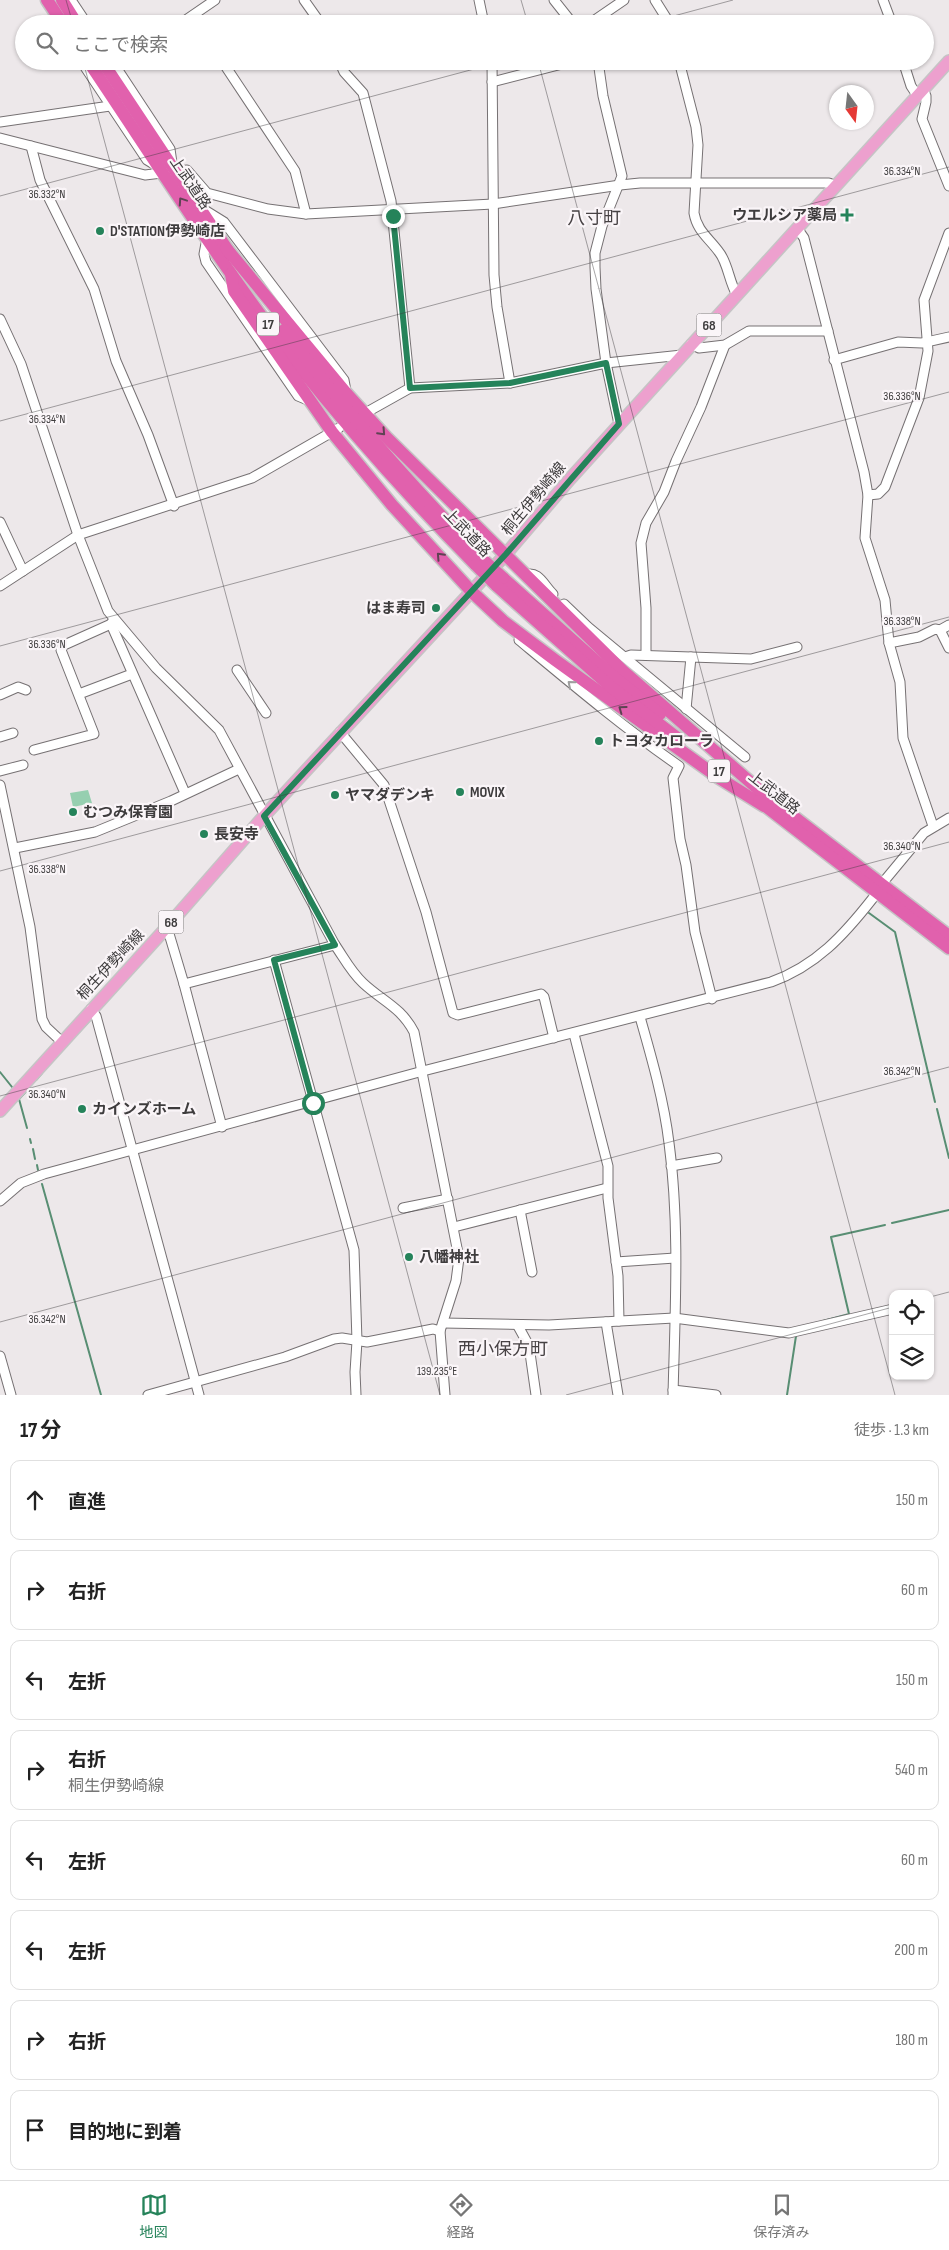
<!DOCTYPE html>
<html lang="ja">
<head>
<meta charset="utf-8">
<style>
  body { margin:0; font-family:"Sofia Sans Condensed","Noto Sans JP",sans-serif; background:#f2f2f2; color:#222 }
  .controls { position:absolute; right:15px; bottom:15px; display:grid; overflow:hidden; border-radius:10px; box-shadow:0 1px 4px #0004 }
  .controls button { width:45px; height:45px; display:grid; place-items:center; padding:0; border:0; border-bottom:1px solid #e0e0e0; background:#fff; color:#222; font:25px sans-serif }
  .compass { position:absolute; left:829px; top:85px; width:45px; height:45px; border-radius:50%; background:#fff; box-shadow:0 1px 4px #0004; rotate:165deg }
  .stop { position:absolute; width:15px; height:15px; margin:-11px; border:4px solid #25835a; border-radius:50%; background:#fff }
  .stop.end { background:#25835a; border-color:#fff; box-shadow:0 1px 5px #0008 }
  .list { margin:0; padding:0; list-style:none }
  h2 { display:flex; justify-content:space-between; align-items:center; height:65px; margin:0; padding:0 20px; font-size:21px }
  h2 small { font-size:16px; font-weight:400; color:#767676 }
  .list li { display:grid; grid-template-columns:32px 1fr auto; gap:15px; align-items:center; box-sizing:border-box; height:80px; margin:0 10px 10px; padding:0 10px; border:1px solid #e0e0e0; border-radius:10px }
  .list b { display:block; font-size:19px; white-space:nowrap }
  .list p { margin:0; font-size:16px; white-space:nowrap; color:#767676 }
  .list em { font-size:16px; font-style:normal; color:#767676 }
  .icon { flex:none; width:28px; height:28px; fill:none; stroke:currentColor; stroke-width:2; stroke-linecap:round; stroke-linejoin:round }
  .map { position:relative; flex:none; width:949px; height:1395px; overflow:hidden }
  .search { position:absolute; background:#fff; box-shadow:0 1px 4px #0004; left:15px; right:15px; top:15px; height:55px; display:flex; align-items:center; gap:12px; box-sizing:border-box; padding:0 18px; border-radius:28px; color:#767676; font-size:19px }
  .sheet { height:785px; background:#fff }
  nav { display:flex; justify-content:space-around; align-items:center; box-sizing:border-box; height:70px; border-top:1px solid #e0e0e0; background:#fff; font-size:14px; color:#767676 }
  nav a { display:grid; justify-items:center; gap:2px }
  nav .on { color:#25835a }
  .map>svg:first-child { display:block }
  .green { fill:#96cfb0 }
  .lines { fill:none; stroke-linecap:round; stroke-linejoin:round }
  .stream { stroke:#588e73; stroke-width:2 }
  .minor-casing { stroke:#767173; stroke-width:11 }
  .major-casing { stroke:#c5c4c5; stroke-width:14 }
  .highway-casing { stroke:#c5c4c5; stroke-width:15 }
  .minor { stroke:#fff; stroke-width:9 }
  .major { stroke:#eda0ce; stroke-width:11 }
  .highway { stroke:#e161ad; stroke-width:12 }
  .highway-bridge-casing { stroke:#c5c4c5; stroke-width:15; stroke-linecap:butt }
  .highway-bridge { stroke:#e161ad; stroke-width:12 }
  .oneway { stroke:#5f4353 }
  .oneway2 { stroke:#9e9e9e }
  .route { stroke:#25835a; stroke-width:6 }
  .ticks { fill:none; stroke:#3e3c3d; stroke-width:1; stroke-opacity:0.45 }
  .poi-dot { fill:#25835a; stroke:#faf5f8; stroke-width:2 }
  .labels { text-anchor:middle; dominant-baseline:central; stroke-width:4.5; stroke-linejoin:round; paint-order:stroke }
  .shield { fill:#faf5f8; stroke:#767475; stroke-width:1 }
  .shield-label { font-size:14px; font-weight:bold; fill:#3e3c3d }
  .street-label { font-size:15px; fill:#3e3c3d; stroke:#faf5f8 }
  .poi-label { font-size:15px; font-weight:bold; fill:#3e3c3d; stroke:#faf5f8; text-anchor:start }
  .quarter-label { font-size:18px; fill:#474244; stroke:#faf5f8 }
  .ticks-label { font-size:12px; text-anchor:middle; fill:#3e3c3d; stroke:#faf5f8; stroke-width:4.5; stroke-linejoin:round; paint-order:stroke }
</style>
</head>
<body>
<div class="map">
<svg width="949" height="1395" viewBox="0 0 949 1395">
  <rect width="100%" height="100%" fill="#ede8ea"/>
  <path class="green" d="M88,790L92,803L73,807L70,793Z"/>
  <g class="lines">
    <g class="stream">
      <path d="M869,913L895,932L935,1102"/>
      <path d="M79,1032L91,1019"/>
      <path d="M0,1072L12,1087"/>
      <path d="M36,1080L42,1073"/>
      <path d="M937,1109L949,1158"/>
      <path d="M27,1128L19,1099L30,1087"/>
      <path d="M30,1139L31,1143"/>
      <path d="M33,1149L35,1159"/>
      <path d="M37,1165L38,1170"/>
      <path d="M42,1184L101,1395"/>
      <path d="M892,1223L949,1210"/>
      <path d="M823,1321L849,1314L831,1237L885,1225"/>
      <path d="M787,1395L796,1336"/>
    </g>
    <g class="minor-casing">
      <g id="minor">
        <path d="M71,0L87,24"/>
        <path d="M304,0L321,24"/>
        <path d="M479,0L484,24"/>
        <path d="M554,0L573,24"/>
        <path d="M655,0L670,24"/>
        <path d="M883,0L892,24"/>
        <path d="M180,24L215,0"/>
        <path d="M589,24L624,0"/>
        <path d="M81,61L147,160L157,166"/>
        <path d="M112,61L170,149L172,163"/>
        <path d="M222,61L295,171L306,214"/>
        <path d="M339,61L344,72L363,93L391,201L410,388"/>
        <path d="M492,61L494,275L497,307L510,383"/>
        <path d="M598,61L603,96L622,176L602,226L595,253V267L596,289L606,363L619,424"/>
        <path d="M679,61L696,127L698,145L694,213C697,231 709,238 719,252C728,263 729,282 737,295"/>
        <path d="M903,61L911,86L917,95"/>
        <path d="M116,68L126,61"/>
        <path d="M492,82L574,61"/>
        <path d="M923,89L926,96V102L922,119L949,186"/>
        <path d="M0,122L110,106"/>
        <path d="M0,138L145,175L187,170L207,193L268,209L306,214L493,204L620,185L640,183H829L835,186"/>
        <path d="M31,146L40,180L94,289L116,361L148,435L174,506"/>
        <path d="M203,209L224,222L344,380L346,391"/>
        <path d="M797,228L804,238L864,472L868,495L865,538L885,600L889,643L900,682L903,738L933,826"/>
        <path d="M207,238L204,254L206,262L298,396L310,401"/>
        <path d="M0,319L21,364L78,535L108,611L156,668L219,730L335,945C344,958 351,972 363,983C382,1001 401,1007 414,1032L459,1258L456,1281L440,1331L445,1395"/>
        <path d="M691,344L699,348L725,345L749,331H828"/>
        <path d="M834,360L898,342L922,343L949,337"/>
        <path d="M360,416L410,388L510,383L606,363L682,355"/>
        <path d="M868,495L878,494L885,487L919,398L928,351L924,300L949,233"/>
        <path d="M0,522L23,571"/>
        <path d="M525,575C539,570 544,586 553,594"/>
        <path d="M0,586L78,535L252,478L339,428"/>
        <path d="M564,604L588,627L745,757"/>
        <path d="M114,619L111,624L185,793"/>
        <path d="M940,630L949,648"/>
        <path d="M519,640C572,684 623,727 679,766L673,778L680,839L686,865L695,932L712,999"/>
        <path d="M889,643L919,637L935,629L940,630L949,625"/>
        <path d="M646,655V608L641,543L646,523L664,492L676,461L701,407L725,345"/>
        <path d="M625,657L631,655L691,657"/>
        <path d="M237,670L266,713"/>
        <path d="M79,694L132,674"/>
        <path d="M0,695L18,687L26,690"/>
        <path d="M686,709L691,657L751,659L797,647"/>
        <path d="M340,732L384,785L426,912L453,1013L458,1015L541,994L544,997L554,1038"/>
        <path d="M0,737L13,733"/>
        <path d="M34,750L94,734L61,650L62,646L111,624"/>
        <path d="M0,771L23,765"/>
        <path d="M0,785L30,927L42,1019L46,1027L62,1042"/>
        <path d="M15,848L95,832L171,801L239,769"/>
        <path d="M885,880L924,833L949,818"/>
        <path d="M167,927L184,984L222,1127"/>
        <path d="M274,960L354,1250L357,1341L355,1372L356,1395"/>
        <path d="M184,984L335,945"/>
        <path d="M91,1009L96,1016L199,1395"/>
        <path d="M640,1017C652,1059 664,1101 669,1143C680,1226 675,1312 673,1395"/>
        <path d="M574,1034L608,1166V1198L618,1276L619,1321"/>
        <path d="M671,1166L717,1158"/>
        <path d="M0,1201L21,1183L44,1174L423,1071L771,982C816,966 844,935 873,898"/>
        <path d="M403,1208L448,1199"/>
        <path d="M520,1210L532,1272"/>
        <path d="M454,1227L607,1188"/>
        <path d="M616,1262L675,1258"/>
        <path d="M606,1322L618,1395"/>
        <path d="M443,1323L549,1325L674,1318L789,1333L893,1309"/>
        <path d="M518,1326L529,1346L536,1395"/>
        <path d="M0,1356L11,1395"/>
        <path d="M673,1390L716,1395"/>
        <path d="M148,1395L285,1357L334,1339L342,1338L367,1342L433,1329L440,1331"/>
      </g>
    </g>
    <g class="major-casing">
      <path id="major" d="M0,1111L167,927L264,816L506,554L570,479L949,61"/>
    </g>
    <g class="highway-casing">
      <g id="highway">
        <path d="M47,0L63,24"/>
        <path d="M62,0L77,24"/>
        <path d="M88,61C156,162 221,265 295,361C352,433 412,500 476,565"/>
        <path d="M102,61L231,255"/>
        <path d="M226,248L347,394L386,437L623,671L765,795"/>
        <path d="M231,274L234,291L332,432L392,505L472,592L503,621L555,660L719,778L764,806"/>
        <path d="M284,330C345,411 412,486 482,559"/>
        <path d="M503,578L615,678L660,714"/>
        <path d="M496,585L611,687L680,740"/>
        <path d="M759,790L949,936"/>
        <path d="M759,801L949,948"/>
      </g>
    </g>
    <use href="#minor" class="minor"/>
    <use href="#major" class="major"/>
    <use href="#highway" class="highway"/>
    <g class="highway-bridge-casing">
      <g id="highway-bridge">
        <path d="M482,559L503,578"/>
        <path d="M476,565L496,585"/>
      </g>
    </g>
    <use href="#highway-bridge" class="highway-bridge"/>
  </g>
  <defs><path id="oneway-chevron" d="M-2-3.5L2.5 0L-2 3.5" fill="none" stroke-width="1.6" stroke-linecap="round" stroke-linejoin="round" transform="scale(1.25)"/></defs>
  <g class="oneway">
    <use href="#oneway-chevron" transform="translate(182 201) rotate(-124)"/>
    <use href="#oneway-chevron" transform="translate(382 432) rotate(47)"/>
    <use href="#oneway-chevron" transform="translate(440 556) rotate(-133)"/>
    <use href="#oneway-chevron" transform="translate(622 709) rotate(-144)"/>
  </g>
  <use class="oneway2" href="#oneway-chevron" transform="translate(571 684) rotate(-140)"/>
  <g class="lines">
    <path class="route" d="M313,1103L274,960L335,945L264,816L506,554L619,424L606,363L510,383L410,388L393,216"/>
  </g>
  <path class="ticks" d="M66,0L73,24M521,0L528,24M644,24L733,0M83,61L440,1395M538,61L895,1395M0,196L504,61M0,421L949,167M0,646L949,392M0,871L949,617M0,1096L949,842M930,1297L949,1292M0,1322L949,1067M566,1395L893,1307"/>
  <g class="poi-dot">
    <path d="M844.5 207.5h5v5h5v5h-5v5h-5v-5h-5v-5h5z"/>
    <circle cx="100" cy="231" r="5"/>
    <circle cx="436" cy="608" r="5"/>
    <circle cx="599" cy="741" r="5"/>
    <circle cx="460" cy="792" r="5"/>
    <circle cx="335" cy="795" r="5"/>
    <circle cx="73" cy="812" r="5"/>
    <circle cx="204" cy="834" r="5"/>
    <circle cx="82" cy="1109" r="5"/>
    <circle cx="409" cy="1257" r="5"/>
  </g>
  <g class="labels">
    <g class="shield">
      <rect x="257" y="312.5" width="22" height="23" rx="4"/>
      <rect x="696.5" y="313.5" width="25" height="23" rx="4"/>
      <rect x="708" y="759.5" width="22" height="23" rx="4"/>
      <rect x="158.5" y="910.5" width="25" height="23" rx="4"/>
    </g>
    <g class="shield-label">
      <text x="268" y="324">17</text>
      <text x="709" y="325">68</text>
      <text x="719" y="771">17</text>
      <text x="171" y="922">68</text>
    </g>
    <g class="street-label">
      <text transform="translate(190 183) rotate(56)">上武道路</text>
      <text transform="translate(534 499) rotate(-50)">桐生伊勢崎線</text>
      <text transform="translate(467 533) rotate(46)">上武道路</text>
      <text transform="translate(774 793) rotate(38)">上武道路</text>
      <text transform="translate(111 965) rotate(-47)">桐生伊勢崎線</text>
    </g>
    <g class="poi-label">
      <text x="837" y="215" text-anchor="end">ウエルシア薬局</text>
      <text x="110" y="231">D'STATION伊勢崎店</text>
      <text x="426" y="608" text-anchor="end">はま寿司</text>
      <text x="609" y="741">トヨタカローラ</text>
      <text x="470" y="792">MOVIX</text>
      <text x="345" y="795">ヤマダデンキ</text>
      <text x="83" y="812">むつみ保育園</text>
      <text x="214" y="834">長安寺</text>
      <text x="92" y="1109">カインズホーム</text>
      <text x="419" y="1257">八幡神社</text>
    </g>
    <g class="quarter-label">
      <text x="594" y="218">八寸町</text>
      <text x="503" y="1349">西小保方町</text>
    </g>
  </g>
  <g class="ticks-label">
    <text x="902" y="175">36.334°N</text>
    <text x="47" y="198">36.332°N</text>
    <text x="902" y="400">36.336°N</text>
    <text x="47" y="423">36.334°N</text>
    <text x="902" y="625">36.338°N</text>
    <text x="47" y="648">36.336°N</text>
    <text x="902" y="850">36.340°N</text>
    <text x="47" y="873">36.338°N</text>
    <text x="902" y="1075">36.342°N</text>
    <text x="47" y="1098">36.340°N</text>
    <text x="47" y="1323">36.342°N</text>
    <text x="437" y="1375">139.235°E</text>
  </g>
</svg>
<div class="controls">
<button><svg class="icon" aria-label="locate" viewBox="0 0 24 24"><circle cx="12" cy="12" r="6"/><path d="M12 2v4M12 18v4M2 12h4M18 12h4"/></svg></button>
<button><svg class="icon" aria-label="layers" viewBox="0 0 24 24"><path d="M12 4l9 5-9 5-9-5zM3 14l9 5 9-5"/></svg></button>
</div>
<svg class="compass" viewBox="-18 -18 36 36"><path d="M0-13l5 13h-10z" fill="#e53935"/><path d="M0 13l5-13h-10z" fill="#767676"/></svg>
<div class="stop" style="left:313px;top:1103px"></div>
<div class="stop end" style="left:393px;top:216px"></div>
<div class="search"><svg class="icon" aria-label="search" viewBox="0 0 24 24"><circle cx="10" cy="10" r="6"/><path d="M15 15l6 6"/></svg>ここで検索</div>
</div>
<section class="sheet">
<h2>17 分<small>徒歩 · 1.3 km</small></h2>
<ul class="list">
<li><svg class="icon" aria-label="ahead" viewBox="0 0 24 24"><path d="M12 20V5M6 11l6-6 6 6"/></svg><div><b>直進</b></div><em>150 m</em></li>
<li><svg class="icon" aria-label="right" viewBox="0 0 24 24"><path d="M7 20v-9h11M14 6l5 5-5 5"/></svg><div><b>右折</b></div><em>60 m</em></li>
<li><svg class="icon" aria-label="left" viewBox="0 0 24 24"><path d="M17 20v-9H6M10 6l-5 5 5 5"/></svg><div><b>左折</b></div><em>150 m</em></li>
<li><svg class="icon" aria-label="right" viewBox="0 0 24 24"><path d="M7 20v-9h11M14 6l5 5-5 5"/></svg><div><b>右折</b><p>桐生伊勢崎線</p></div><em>540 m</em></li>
<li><svg class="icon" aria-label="left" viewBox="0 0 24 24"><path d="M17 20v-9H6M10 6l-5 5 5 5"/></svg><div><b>左折</b></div><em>60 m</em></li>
<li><svg class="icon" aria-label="left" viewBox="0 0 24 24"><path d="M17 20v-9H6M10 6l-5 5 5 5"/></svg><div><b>左折</b></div><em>200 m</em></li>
<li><svg class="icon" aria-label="right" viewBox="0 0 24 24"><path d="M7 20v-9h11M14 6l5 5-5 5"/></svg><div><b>右折</b></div><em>180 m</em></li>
<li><svg class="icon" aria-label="arrive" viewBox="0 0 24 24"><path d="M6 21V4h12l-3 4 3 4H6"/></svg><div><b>目的地に到着</b></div></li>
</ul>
</section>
<nav>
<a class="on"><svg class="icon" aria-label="map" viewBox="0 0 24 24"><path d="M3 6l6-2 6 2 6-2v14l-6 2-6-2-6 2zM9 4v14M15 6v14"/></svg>地図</a>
<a><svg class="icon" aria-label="directions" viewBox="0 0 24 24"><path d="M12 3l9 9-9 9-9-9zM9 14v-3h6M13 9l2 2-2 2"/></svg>経路</a>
<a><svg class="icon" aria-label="saved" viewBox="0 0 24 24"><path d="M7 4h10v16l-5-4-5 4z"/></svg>保存済み</a>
</nav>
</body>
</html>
